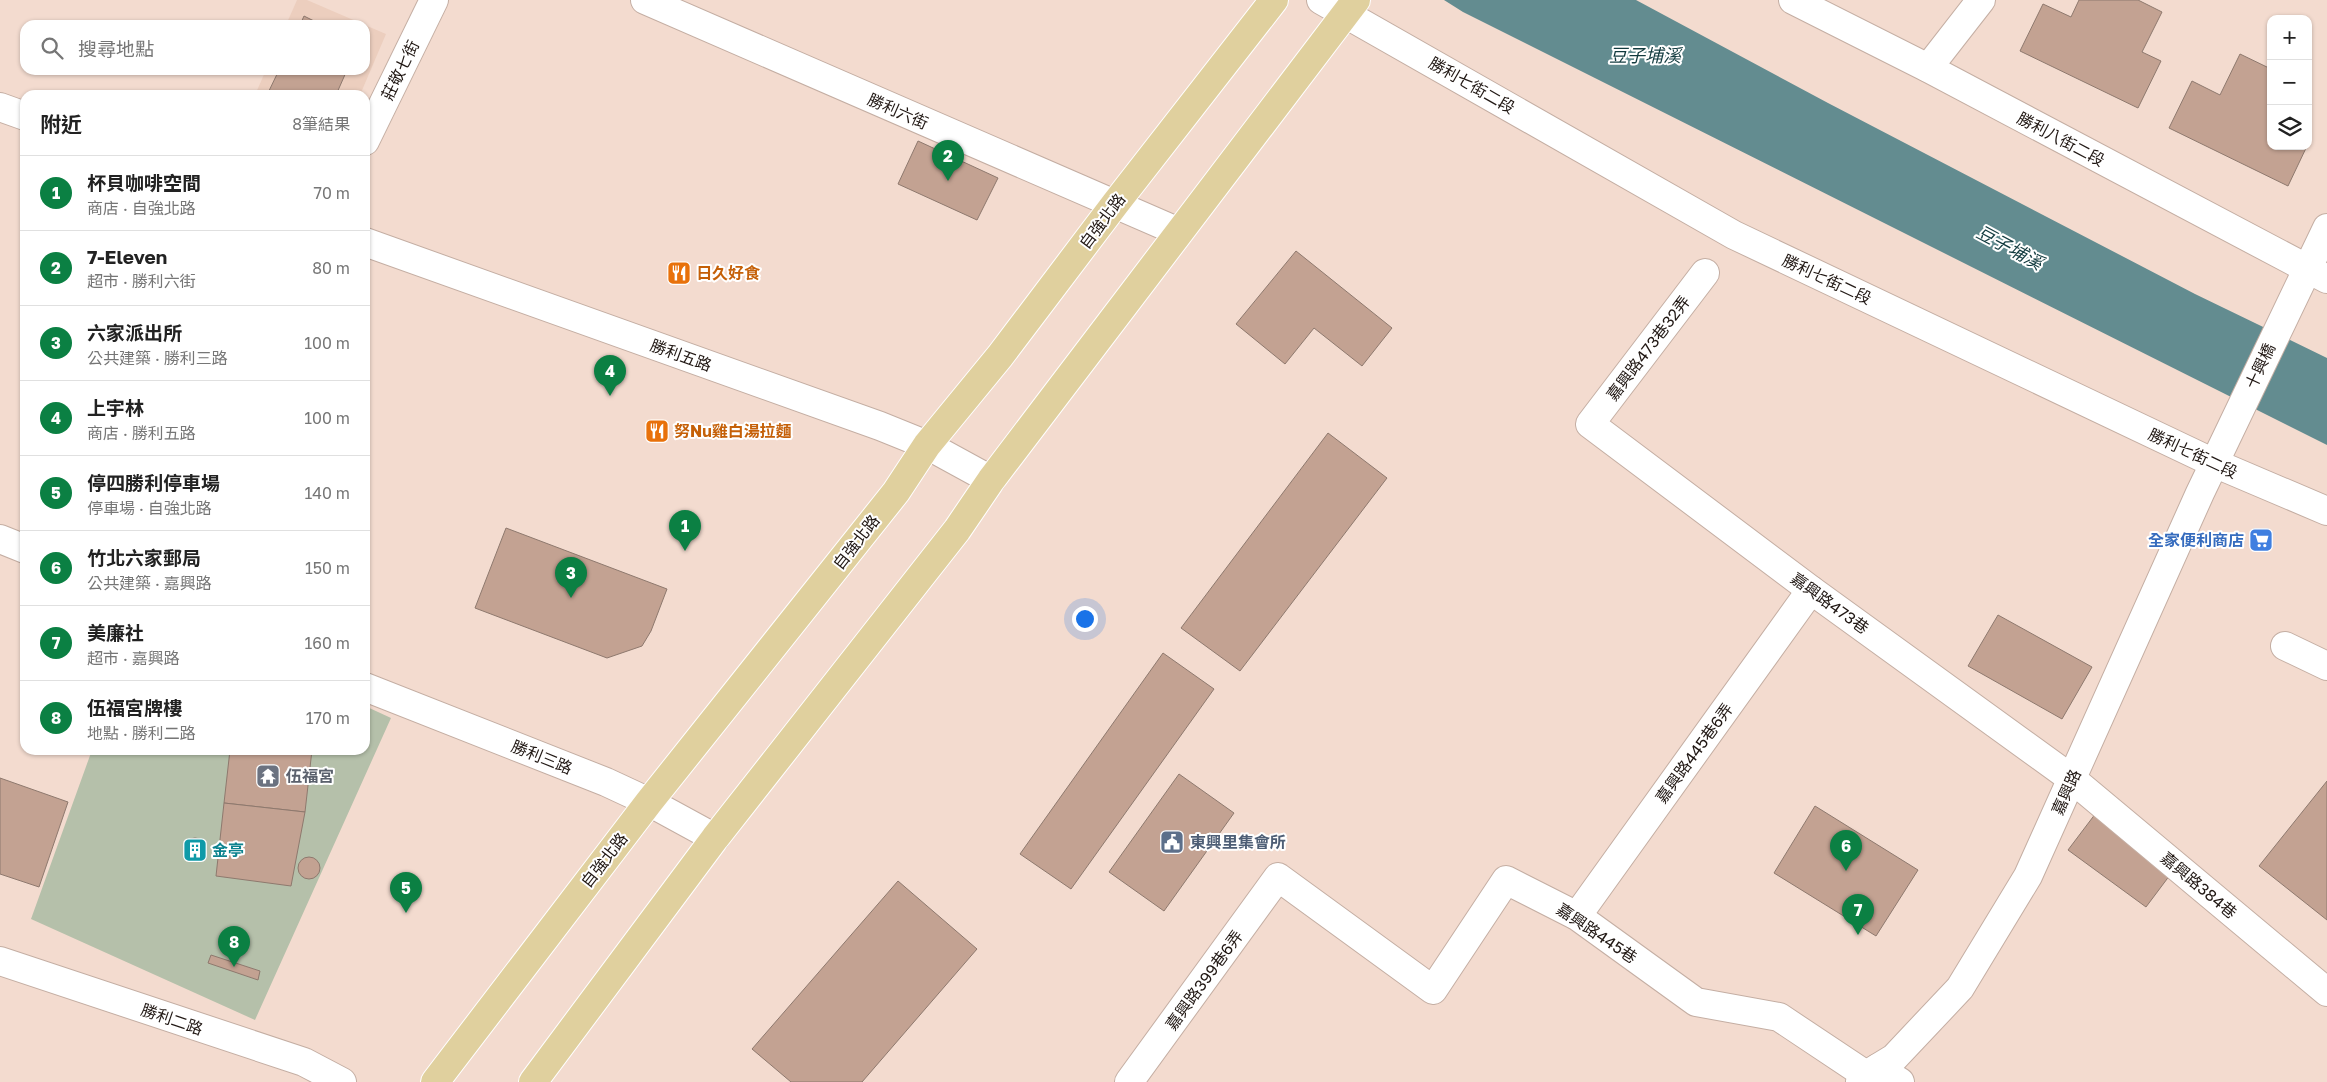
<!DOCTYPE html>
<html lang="zh-TW">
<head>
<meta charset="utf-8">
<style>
  body { margin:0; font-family:"Golos Text","Noto Sans TC",sans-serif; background:#f2f2f2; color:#222 }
  .controls { position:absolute; right:15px; top:15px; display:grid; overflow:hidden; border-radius:10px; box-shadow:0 1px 4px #0004 }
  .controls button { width:45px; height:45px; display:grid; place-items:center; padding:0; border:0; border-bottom:1px solid #e0e0e0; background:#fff; color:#222; font:25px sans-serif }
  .you { position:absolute; left:1084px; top:618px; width:18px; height:18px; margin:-12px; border:4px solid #fff; border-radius:50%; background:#1a73e8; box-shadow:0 0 0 8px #1a73e833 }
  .badge { display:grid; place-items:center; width:32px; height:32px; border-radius:50%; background:#0b8043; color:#fff; font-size:16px; font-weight:700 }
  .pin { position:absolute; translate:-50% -41px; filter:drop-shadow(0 1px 2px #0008) }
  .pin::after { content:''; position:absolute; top:26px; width:18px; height:15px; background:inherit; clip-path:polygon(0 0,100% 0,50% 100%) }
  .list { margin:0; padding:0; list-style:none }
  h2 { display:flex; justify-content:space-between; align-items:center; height:65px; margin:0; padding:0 20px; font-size:21px }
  h2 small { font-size:16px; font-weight:400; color:#767676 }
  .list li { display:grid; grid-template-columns:32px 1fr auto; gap:15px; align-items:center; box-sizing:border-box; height:75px; padding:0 20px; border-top:1px solid #e0e0e0 }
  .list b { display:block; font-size:19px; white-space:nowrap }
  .list p { margin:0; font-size:16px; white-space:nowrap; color:#767676 }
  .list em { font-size:16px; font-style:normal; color:#767676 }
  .icon { flex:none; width:28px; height:28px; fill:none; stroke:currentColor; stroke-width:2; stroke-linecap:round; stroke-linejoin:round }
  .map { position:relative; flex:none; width:2327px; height:1082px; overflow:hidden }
  .search { position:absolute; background:#fff; box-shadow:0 1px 4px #0004; left:20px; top:20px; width:350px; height:55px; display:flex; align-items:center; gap:12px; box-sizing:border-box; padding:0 18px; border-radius:15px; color:#767676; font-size:19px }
  .panel { position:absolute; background:#fff; box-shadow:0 1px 4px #0004; left:20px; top:90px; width:350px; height:665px; border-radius:15px }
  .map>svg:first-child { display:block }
  .built { fill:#eccebe }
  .green { fill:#b5c0aa }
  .water { fill:#638c90 }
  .building { fill:#c3a292; stroke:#8e796e }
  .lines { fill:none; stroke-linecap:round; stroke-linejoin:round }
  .minor-casing { stroke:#c4aea3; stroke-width:30 }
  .major-casing { stroke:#fff; stroke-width:30 }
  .minor { stroke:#fff; stroke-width:28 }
  .major { stroke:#e0d09e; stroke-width:28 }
  .labels { text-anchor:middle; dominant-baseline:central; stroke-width:4; stroke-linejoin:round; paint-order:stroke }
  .street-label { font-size:16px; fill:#201713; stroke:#fff }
  .food-label { font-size:16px; font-weight:bold; fill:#c56008; stroke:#fff; text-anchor:start }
  .shop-label { font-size:16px; font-weight:bold; fill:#366cbe; stroke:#fff; text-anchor:end }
  .worship-label { font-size:16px; font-weight:bold; fill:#5b616d; stroke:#fff; text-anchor:start }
  .service-label { font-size:16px; font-weight:bold; fill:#4e5e75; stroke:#fff; text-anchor:start }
  .culture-label { font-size:16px; font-weight:bold; fill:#0d838f; stroke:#fff; text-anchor:start }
  .water-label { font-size:18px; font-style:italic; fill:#113a3e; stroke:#fff }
</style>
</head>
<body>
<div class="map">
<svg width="2327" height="1082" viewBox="0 0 2327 1082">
  <rect width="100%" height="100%" fill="#f3dbcf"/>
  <g class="built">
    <path d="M297,0H307L365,25H286Z"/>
    <path d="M365,25L386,34L360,95H255L266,70H365Z"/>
  </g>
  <path class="green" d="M365,706L391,718L255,1020L31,919L92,750H365Z"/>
  <path class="water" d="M1444,0H1636L1828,103L2195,294L2327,358V445L1463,12Z"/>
  <g class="building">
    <path d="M2079,0H2138L2162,12L2142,52L2161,61L2138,108L2020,51L2043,4L2071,17Z"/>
    <path d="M304,16L322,25H300Z"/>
    <path d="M2240,54L2271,69V146H2307L2288,186L2169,128L2192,81L2220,95Z"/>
    <path d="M279,70H347L336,95H267Z"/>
    <path d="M918,141L998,178L977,220L898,184Z"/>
    <path d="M1296,251L1392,328L1362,366L1314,328L1285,364L1236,324Z"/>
    <path d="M1328,433L1387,478L1240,671L1181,628Z"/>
    <path d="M506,528L667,589L651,631L642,646L607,658L475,608Z"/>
    <path d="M1998,615L2092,667L2062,719L1968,666Z"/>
    <path d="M1163,653L1214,689L1071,889L1020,854Z"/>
    <path d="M230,750H312L305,812L224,803Z"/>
    <path d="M1179,774L1234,813L1164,911L1109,872Z"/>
    <path d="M0,778L68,802L39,887L0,874Z"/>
    <path d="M2327,781V920L2259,866Z"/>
    <path d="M224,803L305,812L291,886L216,876Z"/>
    <path d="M1815,806L1918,870L1876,936L1774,873Z"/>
    <path d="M2099,809L2176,867L2146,907L2068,850Z"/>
    <circle cx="195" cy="849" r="11"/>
    <circle cx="309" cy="868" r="11"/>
    <path d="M898,881L977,949L862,1082H791L752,1049Z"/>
    <path d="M211,955L260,971L258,980L208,963Z"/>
  </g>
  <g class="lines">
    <g class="minor-casing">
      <g id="minor">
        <path d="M645,0L1179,232"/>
        <path d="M1321,0L1734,235L2214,463L2327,511"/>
        <path d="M1793,0L1928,68L2327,279"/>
        <path d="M1928,68L1981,0"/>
        <path d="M0,107L25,116"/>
        <path d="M365,141L434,0"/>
        <path d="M365,242L880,426L927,445L991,480"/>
        <path d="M1705,273L1590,424L1811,590L2072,779L2327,992"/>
        <path d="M0,539L25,549"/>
        <path d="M2285,646L2327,666"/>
        <path d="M365,687L606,782L649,802L715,838"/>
        <path d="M1577,916L1811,590"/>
        <path d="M0,961L304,1062L342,1082"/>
        <path d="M1878,1068L1900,1082"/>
        <path d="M1129,1082L1278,877L1433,990L1506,880L1577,916L1696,1002L1779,1017L1866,1075"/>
        <path d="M1860,1082L1866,1075L1894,1058L1960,988L2028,876L2200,493L2327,228"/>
      </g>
    </g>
    <g class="major-casing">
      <g id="major">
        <path d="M435,1082L649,802L896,492L927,445L1000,356L1115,204L1274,0"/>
        <path d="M533,1082L715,838L957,530L991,480L1356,0"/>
      </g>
    </g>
    <use href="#minor" class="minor"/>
    <use href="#major" class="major"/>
  </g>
  <defs>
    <g id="restaurant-square" transform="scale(1.25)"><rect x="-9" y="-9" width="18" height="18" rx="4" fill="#e8710a" stroke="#fff"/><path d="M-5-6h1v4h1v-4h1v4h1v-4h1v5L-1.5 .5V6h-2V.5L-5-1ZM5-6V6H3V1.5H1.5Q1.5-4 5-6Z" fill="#fff"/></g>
    <g id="supermarket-square" transform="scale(1.25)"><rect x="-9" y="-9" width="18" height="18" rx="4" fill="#3f7fe0" stroke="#fff"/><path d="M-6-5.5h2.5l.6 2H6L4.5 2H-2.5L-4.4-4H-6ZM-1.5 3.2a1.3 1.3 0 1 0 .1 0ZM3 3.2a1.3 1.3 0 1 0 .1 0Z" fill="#fff"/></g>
    <g id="temple-square" transform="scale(1.25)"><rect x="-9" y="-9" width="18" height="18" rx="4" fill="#6b7280" stroke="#fff"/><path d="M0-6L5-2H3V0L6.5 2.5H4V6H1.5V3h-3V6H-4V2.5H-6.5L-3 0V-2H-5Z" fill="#fff"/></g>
    <g id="civic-square" transform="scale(1.25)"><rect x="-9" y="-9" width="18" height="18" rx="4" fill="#5c6f8a" stroke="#fff"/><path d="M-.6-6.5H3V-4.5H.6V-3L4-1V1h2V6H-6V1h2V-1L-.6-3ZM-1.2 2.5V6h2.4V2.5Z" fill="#fff"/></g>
    <g id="building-square" transform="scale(1.25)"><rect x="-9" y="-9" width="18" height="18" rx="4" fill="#0f9aa8" stroke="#fff"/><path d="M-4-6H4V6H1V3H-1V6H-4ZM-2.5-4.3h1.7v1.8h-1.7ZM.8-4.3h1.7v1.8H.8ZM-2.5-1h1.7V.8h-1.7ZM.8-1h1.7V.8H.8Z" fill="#fff"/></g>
  </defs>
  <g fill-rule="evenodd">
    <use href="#restaurant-square" x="679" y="273"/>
    <use href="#restaurant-square" x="657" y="431"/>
    <use href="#supermarket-square" x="2261" y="540"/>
    <use href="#temple-square" x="268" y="776"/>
    <use href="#civic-square" x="1172" y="842"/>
    <use href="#building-square" x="195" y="850"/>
  </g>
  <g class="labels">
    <g class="street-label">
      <text transform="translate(400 70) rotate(-64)">莊敬七街</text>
      <text transform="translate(1472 85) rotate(30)">勝利七街二段</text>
      <text transform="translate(898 111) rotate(24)">勝利六街</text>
      <text transform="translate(2061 139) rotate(28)">勝利八街二段</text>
      <text transform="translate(1102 221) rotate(-53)">自強北路</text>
      <text transform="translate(1827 279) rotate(25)">勝利七街二段</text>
      <text transform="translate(1648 348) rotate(-53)">嘉興路473巷32弄</text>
      <text transform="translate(681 355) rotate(20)">勝利五路</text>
      <text transform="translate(2260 366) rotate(-65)">十興橋</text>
      <text transform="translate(2193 453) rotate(25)">勝利七街二段</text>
      <text transform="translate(856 542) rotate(-52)">自強北路</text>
      <text transform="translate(1830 603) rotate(36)">嘉興路473巷</text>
      <text transform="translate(1694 753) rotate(-54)">嘉興路445巷6弄</text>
      <text transform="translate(542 757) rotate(22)">勝利三路</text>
      <text transform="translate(2066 792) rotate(-66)">嘉興路</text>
      <text transform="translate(604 860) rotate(-52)">自強北路</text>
      <text transform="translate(2199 885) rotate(40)">嘉興路384巷</text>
      <text transform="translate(1597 933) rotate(34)">嘉興路445巷</text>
      <text transform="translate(1204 980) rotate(-54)">嘉興路399巷6弄</text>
      <text transform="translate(172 1019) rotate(19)">勝利二路</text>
    </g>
    <g class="food-label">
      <text x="696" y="273">日久好食</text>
      <text x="674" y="431">努Nu雞白湯拉麵</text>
    </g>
    <g class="shop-label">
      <text x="2244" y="540">全家便利商店</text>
    </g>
    <g class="worship-label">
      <text x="286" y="776">伍福宮</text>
    </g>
    <g class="service-label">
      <text x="1190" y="842">東興里集會所</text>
    </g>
    <g class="culture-label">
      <text x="212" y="850">金亭</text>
    </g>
    <g class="water-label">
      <text x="1645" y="55">豆子埔溪</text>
      <text transform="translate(2010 247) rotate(28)">豆子埔溪</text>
    </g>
  </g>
</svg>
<div class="controls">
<button>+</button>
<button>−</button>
<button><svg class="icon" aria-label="layers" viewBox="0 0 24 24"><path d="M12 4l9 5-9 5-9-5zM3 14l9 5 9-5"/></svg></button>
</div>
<div class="you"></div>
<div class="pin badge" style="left:685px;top:551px">1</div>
<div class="pin badge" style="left:948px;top:181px">2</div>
<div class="pin badge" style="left:571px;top:598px">3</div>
<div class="pin badge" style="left:610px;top:396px">4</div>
<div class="pin badge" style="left:406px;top:913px">5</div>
<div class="pin badge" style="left:1846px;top:871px">6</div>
<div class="pin badge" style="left:1858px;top:935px">7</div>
<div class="pin badge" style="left:234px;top:967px">8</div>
<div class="search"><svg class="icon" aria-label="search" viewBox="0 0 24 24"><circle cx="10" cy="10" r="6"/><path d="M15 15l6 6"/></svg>搜尋地點</div>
<section class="panel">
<h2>附近<small>8筆結果</small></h2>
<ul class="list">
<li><span class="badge">1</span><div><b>杯貝咖啡空間</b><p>商店 · 自強北路</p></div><em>70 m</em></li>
<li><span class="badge">2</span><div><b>7-Eleven</b><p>超市 · 勝利六街</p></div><em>80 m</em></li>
<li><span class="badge">3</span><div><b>六家派出所</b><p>公共建築 · 勝利三路</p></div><em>100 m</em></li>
<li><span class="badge">4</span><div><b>上宇林</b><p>商店 · 勝利五路</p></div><em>100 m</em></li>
<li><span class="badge">5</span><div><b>停四勝利停車場</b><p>停車場 · 自強北路</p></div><em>140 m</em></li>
<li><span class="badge">6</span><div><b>竹北六家郵局</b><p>公共建築 · 嘉興路</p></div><em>150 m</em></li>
<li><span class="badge">7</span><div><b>美廉社</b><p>超市 · 嘉興路</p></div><em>160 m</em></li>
<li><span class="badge">8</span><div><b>伍福宮牌樓</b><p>地點 · 勝利二路</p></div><em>170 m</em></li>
</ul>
</section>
</div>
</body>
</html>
